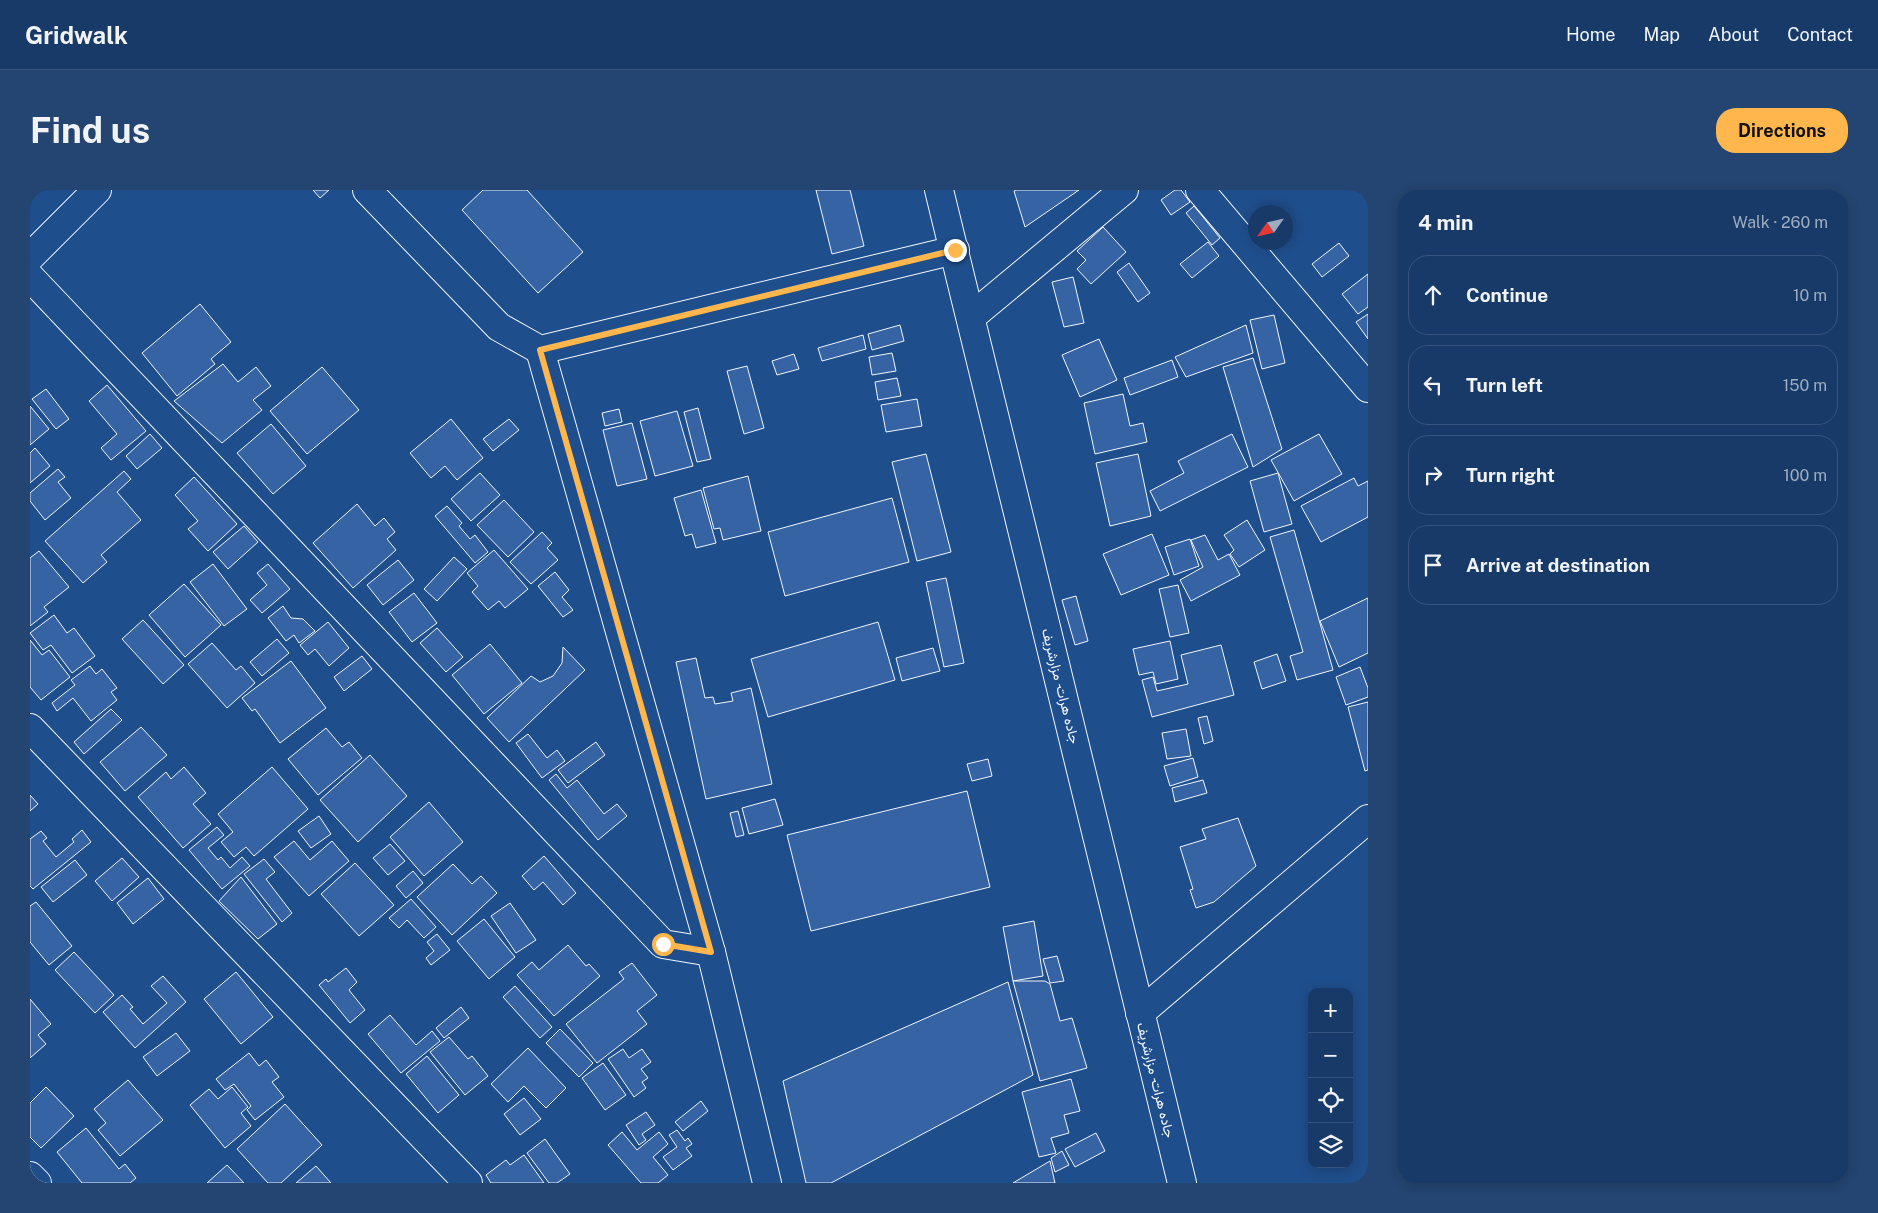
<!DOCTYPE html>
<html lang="en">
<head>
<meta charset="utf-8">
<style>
  body { margin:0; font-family:"Public Sans",Vazirmatn,sans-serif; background:#244571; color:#f1f3f6 }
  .controls { position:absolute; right:15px; bottom:15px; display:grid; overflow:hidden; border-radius:10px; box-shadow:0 2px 12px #0003 }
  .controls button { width:45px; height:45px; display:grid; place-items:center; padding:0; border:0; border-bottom:1px solid #36547d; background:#173a69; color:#f1f3f6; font:25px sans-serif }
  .compass { position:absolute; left:1218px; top:15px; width:45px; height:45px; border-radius:50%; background:#173a69; box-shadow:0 2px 12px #0003; rotate:236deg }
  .stop { position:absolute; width:15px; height:15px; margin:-11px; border:4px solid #ffb74d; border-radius:50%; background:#fff }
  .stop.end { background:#ffb74d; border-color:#fff; box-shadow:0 1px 5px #0008 }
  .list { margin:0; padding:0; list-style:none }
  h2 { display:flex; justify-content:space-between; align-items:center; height:65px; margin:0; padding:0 20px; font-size:21px }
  h2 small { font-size:16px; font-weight:400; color:#9eadc0 }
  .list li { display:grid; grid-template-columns:32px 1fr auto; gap:15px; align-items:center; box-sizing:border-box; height:80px; margin:0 10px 10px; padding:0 10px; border:1px solid #36547d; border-radius:20px }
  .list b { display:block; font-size:19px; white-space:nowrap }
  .list em { font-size:16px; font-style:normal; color:#9eadc0 }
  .icon { flex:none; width:28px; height:28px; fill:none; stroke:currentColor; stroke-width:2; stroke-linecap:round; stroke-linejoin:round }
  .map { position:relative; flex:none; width:1338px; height:993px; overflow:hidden; border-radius:20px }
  header { display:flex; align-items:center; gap:30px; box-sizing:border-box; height:70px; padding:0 25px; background:#173a69; border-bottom:1px solid #36547d }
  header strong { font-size:24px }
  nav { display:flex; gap:28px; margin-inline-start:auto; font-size:18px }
  .intro { display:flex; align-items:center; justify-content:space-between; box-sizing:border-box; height:120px; padding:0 30px }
  h1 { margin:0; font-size:35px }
  .button { padding:12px 22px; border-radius:20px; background:#ffb74d; color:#111; font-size:18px; font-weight:700 }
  main { display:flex; gap:30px; padding:0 30px }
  aside { flex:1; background:#173a69; border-radius:20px; box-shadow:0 2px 12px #0003 }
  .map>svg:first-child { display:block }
  .building { fill:#3563a3; stroke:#f2f6ff }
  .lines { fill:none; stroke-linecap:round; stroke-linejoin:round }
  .minor-casing { stroke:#f2f6ff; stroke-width:30 }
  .highway-casing { stroke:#f2f6ff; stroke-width:30 }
  .minor { stroke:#1f4e8c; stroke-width:28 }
  .highway { stroke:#1f4e8c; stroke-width:28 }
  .route { stroke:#ffb74d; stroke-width:6 }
  .labels { text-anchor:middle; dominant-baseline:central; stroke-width:4; stroke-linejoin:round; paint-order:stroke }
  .street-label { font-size:14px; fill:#f2f6ff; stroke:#1f4e8c }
</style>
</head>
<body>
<header>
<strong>Gridwalk</strong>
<nav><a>Home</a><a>Map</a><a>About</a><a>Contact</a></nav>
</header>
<div class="intro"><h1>Find us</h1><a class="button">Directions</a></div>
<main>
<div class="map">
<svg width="1338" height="993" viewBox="0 0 1338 993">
  <rect width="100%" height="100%" fill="#1f4e8c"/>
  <g class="building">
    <path d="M283,0H299L290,8Z"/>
    <path d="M453,0H497L553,62L508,103L432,20Z"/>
    <path d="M786,0H820L834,56L802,64Z"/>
    <path d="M986,0H1049L995,37L984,1Z"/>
    <path d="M1145,0H1151L1160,12L1141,25L1131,10Z"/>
    <path d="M1164,16L1190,48L1182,55L1156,23Z"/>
    <path d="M1073,37L1096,62L1061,94L1047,79L1056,70L1047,61Z"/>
    <path d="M1178,52L1189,66L1162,88L1150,74Z"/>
    <path d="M1309,53L1319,66L1292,87L1282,74Z"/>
    <path d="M1099,73L1120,103L1108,112L1087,82Z"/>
    <path d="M1338,84V117L1328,124L1312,104Z"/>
    <path d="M1043,87L1054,133L1034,137L1022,92Z"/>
    <path d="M170,114L201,152L181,169L185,174L147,206L112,163Z"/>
    <path d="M1338,124V149L1326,132Z"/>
    <path d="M1244,125L1255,173L1232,179L1220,130Z"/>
    <path d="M870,135L874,151L842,160L838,144Z"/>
    <path d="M1216,135L1223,163L1156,187L1145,167Z"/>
    <path d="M833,145L836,159L792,171L788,158Z"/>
    <path d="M1069,149L1087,190L1050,207L1032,165Z"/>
    <path d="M862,163L866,181L842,185L839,167Z"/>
    <path d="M764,164L769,179L747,185L742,171Z"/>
    <path d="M1223,168L1252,259L1223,277L1193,177Z"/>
    <path d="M1142,170L1148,187L1100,205L1094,188Z"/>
    <path d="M193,174L208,192L226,177L241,196L223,210L232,220L192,253L144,211Z"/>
    <path d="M717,176L734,238L714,244L697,181Z"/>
    <path d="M292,177L329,220L277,264L240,221Z"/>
    <path d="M867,188L871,206L848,210L845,192Z"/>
    <path d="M77,195L116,241L81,270L71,258L87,244L59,211Z"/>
    <path d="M16,199L39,229L26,239L2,209Z"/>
    <path d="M1093,204L1100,236L1113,233L1117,252L1065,264L1054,213Z"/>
    <path d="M887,209L892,236L856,242L851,215Z"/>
    <path d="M0,216L19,239L0,255Z"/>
    <path d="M668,218L681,269L667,272L654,222Z"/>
    <path d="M589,219L592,232L575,236L572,223Z"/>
    <path d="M647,221L663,276L625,286L610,231Z"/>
    <path d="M421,229L453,268L427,290L415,276L401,288L380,263Z"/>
    <path d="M479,229L489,240L463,261L453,249Z"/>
    <path d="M602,233L617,289L587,296L573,240Z"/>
    <path d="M241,234L276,276L243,304L207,263Z"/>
    <path d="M120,244L132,258L107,279L96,266Z"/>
    <path d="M1202,244L1218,277L1130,321L1120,301L1154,283L1148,271Z"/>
    <path d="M1289,244L1312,284L1264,311L1241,270Z"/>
    <path d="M5,258L20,276L0,293V263Z"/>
    <path d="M896,264L921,362L887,371L862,272Z"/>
    <path d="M1108,264L1121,326L1080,336L1066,273Z"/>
    <path d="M28,279L35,287L28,292L41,308L15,330L0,311V303Z"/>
    <path d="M94,281L101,289L87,302L111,330L71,365L77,372L53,393L15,351Z"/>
    <path d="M450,283L470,305L441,331L421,309Z"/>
    <path d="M1248,283L1262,334L1234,342L1220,291Z"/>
    <path d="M718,286L731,341L693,350L690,338L684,339L673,298Z"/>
    <path d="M164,287L207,334L178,361L158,339L168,331L145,305Z"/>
    <path d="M1324,288L1328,296L1338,291V327L1291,352L1271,316Z"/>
    <path d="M671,300L686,353L666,358L662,344L655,346L644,308Z"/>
    <path d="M862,308L879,372L755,406L738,342Z"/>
    <path d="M474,310L504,342L478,367L447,335Z"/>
    <path d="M327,314L345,336L354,328L365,342L357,349L366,360L323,398L283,353Z"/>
    <path d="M417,316L432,333L429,336L440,349L445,345L458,362L445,373L405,326Z"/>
    <path d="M1217,330L1235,360L1209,377L1200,364L1204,360L1194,345Z"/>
    <path d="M214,336L228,352L198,379L183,362Z"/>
    <path d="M1264,340L1303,480L1267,490L1260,466L1273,462L1240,347Z"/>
    <path d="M512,342L522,353L517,358L528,370L501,394L480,372Z"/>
    <path d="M1122,344L1139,385L1091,405L1073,364Z"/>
    <path d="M1175,345L1188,370L1199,364L1210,385L1161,411L1150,390L1173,377L1161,350Z"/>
    <path d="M1160,349L1169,376L1144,385L1135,357Z"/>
    <path d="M464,360L498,399L475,418L469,411L458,420L442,402L448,396L437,383Z"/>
    <path d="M9,361L39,397L14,417L18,422L0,436V368Z"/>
    <path d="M424,367L437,379L407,411L394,399Z"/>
    <path d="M368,370L384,390L353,415L337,395Z"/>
    <path d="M183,374L217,419L194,436L160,392Z"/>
    <path d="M238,374L260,399L232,423L220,410L237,395L227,383Z"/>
    <path d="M525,382L539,400L532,407L543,420L533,427L508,396Z"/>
    <path d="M916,388L934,473L914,477L896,392Z"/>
    <path d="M154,394L191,435L155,467L119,425Z"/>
    <path d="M1148,395L1159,443L1140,447L1129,399Z"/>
    <path d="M384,403L407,433L382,452L359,422Z"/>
    <path d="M1046,406L1058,451L1045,455L1032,410Z"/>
    <path d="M1338,408V463L1309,477L1290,431Z"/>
    <path d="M253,416L261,428L273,429L285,441L269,453L264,445L256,451L238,428Z"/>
    <path d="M24,425L37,443L44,438L65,466L42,483L21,455L13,460L0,443Z"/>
    <path d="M113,430L154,475L133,494L92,449Z"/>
    <path d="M298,432L319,458L299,476L285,459L278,465L270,455Z"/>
    <path d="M848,432L865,490L738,527L721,469Z"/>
    <path d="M407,438L433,467L416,482L390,453Z"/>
    <path d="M247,449L259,463L232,486L220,472Z"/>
    <path d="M0,450L12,465L19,460L40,487L11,510L0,497Z"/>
    <path d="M1140,451L1148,489L1126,494L1123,482L1109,485L1103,459Z"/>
    <path d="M182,453L206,480L211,476L225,493L197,518L158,474Z"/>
    <path d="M460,454L492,493L454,524L422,485Z"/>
    <path d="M1191,455L1204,505L1122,527L1112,490L1123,487L1127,501L1158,494L1151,465Z"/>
    <path d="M533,457L555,480L479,552L457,528L501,486L510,492L523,486L532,473Z"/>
    <path d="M903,458L910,481L872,491L866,468Z"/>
    <path d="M1247,464L1256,491L1232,499L1224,472Z"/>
    <path d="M332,466L342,479L314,501L304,487Z"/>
    <path d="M666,468L675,508L683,507L685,514L703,511L701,503L721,498L742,594L676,609L646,472Z"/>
    <path d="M261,471L296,518L250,553L225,519L222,521L212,508Z"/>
    <path d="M60,476L66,484L72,479L87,498L81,502L87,510L61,531L43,508L27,521L22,513L45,495L41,490Z"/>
    <path d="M1330,477L1338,498V507L1316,515L1306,487Z"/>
    <path d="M1338,512V580L1335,581L1318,517Z"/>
    <path d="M81,519L92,530L54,564L44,552Z"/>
    <path d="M1177,526L1183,551L1174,554L1168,528Z"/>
    <path d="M111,537L137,565L95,601L70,572Z"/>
    <path d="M296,538L312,557L319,552L332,568L288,605L258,569Z"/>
    <path d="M1156,539L1161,566L1137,569L1132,543Z"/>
    <path d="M498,544L517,568L527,560L535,571L512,588L486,553Z"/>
    <path d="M566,552L575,565L538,593L528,580Z"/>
    <path d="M340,565L377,606L328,652L290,610Z"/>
    <path d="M1163,568L1168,587L1140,596L1134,576Z"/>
    <path d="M958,569L962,586L942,591L937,574Z"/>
    <path d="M154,577L176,603L163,614L181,634L153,658L108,607L136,582L141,589Z"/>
    <path d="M242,577L278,619L224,666L216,657L204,667L191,652L203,642L188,624Z"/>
    <path d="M526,584L537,598L547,590L574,624L587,614L597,626L568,650L519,590Z"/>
    <path d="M1173,590L1177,603L1145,612L1142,598Z"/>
    <path d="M937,601L960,697L781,741L757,645Z"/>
    <path d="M0,605L8,614L0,621Z"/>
    <path d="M745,609L753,635L719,644L712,618Z"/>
    <path d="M399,612L433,652L394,686L360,647Z"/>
    <path d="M708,621L714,645L706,647L700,623Z"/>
    <path d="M289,626L301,644L281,658L268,641Z"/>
    <path d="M1208,628L1226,676L1184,712L1166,718L1160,700L1163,699L1150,657L1176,649L1172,639Z"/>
    <path d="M187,637L194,645L178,658L188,670L191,667L200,678L212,667L220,676L192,699L159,660Z"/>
    <path d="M52,640L61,652L3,699L0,696V649L11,641L17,648L13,651L26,667L44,652L42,649Z"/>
    <path d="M264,651L280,670L302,651L319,671L279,706L244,667Z"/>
    <path d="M360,654L375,671L358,685L343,668Z"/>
    <path d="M514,666L546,703L533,715L513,692L504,700L492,686Z"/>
    <path d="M92,668L109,687L82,711L65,691Z"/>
    <path d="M234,669L245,682L236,689L262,723L252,732L214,684Z"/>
    <path d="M45,670L57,685L23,712L11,697Z"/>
    <path d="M325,673L364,715L329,746L291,704Z"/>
    <path d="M423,674L442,694L451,686L467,703L422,745L387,707Z"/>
    <path d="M383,681L393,693L376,708L366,696Z"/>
    <path d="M211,687L247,734L228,749L189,711Z"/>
    <path d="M118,688L134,709L103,734L87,713Z"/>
    <path d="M381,709L406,737L394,748L377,730L369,738L359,728Z"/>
    <path d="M6,712L42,756L19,775L0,752V716Z"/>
    <path d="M480,713L506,750L486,763L461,726Z"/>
    <path d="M454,729L485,767L459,789L427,751Z"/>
    <path d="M1004,731L1013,786L983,791L973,737Z"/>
    <path d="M407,744L420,760L401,775L396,768L404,761L397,752Z"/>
    <path d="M538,755L556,776L559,774L570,786L524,826L487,785L502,772L509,780Z"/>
    <path d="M44,762L84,805L65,823L25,780Z"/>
    <path d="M1027,766L1034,791L1020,793L1013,769Z"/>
    <path d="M602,773L627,805L607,821L617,834L567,873L536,834L594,789L589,782Z"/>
    <path d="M316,778L327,792L319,800L335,820L320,833L289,795L296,789L298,792Z"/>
    <path d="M206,782L243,827L211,854L174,809Z"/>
    <path d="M133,786L156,812L105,858L73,822L92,805L103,817L100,819L113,834L137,813L121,796Z"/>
    <path d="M983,791H1015L1020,794L1030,831L1042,828L1057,878L1010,891Z"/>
    <path d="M978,792L1003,885L801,993H776L753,891Z"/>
    <path d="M485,796L522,837L510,848L473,807Z"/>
    <path d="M0,809L21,834L8,845L16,854L0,868Z"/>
    <path d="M431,817L439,828L414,848L406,838Z"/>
    <path d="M360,825L386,855L402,841L410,851L371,883L338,844Z"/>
    <path d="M530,839L563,873L549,887L516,853Z"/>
    <path d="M146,843L160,861L127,886L113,867Z"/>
    <path d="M419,847L438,869L442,866L458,886L435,905L400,862Z"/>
    <path d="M498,858L536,898L516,918L494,896L478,912L461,894Z"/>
    <path d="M593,859L599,868L612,859L621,872L611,879L618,888L612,892L616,898L604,907L578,869Z"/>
    <path d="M219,863L229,876L236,870L249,887L242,892L254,907L225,930L217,920L221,916L204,894L195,900L186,889Z"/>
    <path d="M397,866L429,905L408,923L376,884Z"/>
    <path d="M573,873L596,905L575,920L552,888Z"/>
    <path d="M1041,889L1050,921L1034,925L1039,943L1021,948L1026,963L1009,967L992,902Z"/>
    <path d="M98,890L133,930L90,966L68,940L76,933L64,919Z"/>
    <path d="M16,897L44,926L11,958L0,947V913Z"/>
    <path d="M202,897L218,917L211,923L221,936L195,958L160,915L179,899L188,909Z"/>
    <path d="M494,908L511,929L490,945L474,924Z"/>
    <path d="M671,911L678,921L653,941L645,932Z"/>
    <path d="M255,914L292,955L251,993H238L207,959Z"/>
    <path d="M616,922L625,935L612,944L616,950L609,955L596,935Z"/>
    <path d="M56,938L89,979L95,974L106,988L100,993H52L27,962Z"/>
    <path d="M647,940L655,951L658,948L662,954L656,958L662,966L643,980L633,967L647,957L639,945Z"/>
    <path d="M592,942L607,960L629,942L638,954L623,967L638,985L628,993H611L578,955Z"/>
    <path d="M1066,943L1075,961L1045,977L1035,959Z"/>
    <path d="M515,949L540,984L527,993H519L497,963Z"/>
    <path d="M1032,961L1039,975L1025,982L1021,968Z"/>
    <path d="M494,965L514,993H461L456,985L476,970L480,975Z"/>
    <path d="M1020,971L1025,993H983Z"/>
    <path d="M197,975L214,993H177Z"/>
    <path d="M286,976L301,993H266Z"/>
  </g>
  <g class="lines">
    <g class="minor-casing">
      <g id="minor">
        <path d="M337,0L469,137L510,160L925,60"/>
        <path d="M1170,0L1338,198"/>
        <path d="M0,67L67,0"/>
        <path d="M0,87L633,754L681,762"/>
        <path d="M941,127L1094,0"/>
        <path d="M510,160L681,762L737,993"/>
        <path d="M0,538L438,993"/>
        <path d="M1110,823L1338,629"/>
        <path d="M0,986L7,993"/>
      </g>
    </g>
    <g class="highway-casing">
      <path id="highway" d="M909,0L1152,993"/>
    </g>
    <use href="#minor" class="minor"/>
    <use href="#highway" class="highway"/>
  </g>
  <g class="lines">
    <path class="route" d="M633,754L681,762L510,160L925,60"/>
  </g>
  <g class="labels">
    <g class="street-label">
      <text transform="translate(1031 496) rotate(76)">جاده هرات- مزارشریف</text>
      <text transform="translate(1126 890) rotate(76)">جاده هرات- مزارشریف</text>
    </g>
  </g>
</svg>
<div class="controls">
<button>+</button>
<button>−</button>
<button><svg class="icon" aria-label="locate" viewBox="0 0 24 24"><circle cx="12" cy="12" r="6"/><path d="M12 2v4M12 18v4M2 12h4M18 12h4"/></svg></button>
<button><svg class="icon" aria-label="layers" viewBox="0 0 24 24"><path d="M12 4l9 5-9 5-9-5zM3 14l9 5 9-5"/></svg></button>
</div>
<svg class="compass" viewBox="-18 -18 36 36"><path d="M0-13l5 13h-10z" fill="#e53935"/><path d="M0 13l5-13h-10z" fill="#9eadc0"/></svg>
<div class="stop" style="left:633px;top:754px"></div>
<div class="stop end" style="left:925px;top:60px"></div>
</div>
<aside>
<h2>4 min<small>Walk · 260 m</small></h2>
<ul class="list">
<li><svg class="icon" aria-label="ahead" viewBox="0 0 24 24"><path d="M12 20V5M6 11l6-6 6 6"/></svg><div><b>Continue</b></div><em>10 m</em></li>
<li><svg class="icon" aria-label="left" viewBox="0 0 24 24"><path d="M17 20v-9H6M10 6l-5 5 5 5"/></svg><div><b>Turn left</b></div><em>150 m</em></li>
<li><svg class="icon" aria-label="right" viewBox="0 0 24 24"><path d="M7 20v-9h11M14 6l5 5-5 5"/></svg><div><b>Turn right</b></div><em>100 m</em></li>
<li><svg class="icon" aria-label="arrive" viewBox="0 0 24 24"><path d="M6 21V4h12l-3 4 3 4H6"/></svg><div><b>Arrive at destination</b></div></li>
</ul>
</aside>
</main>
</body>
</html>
